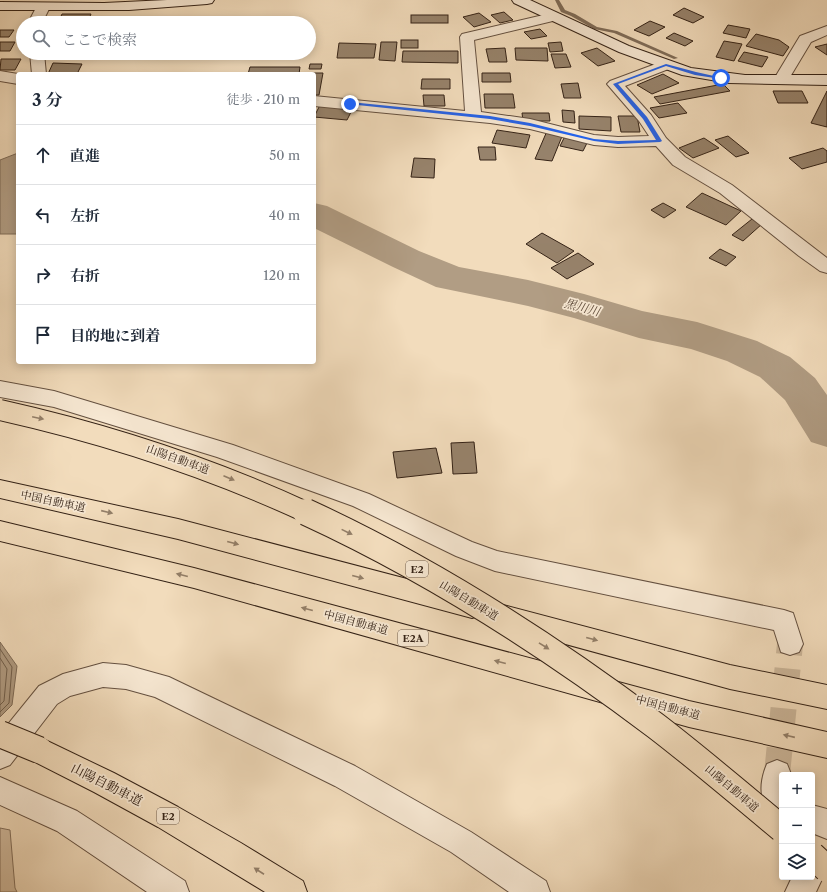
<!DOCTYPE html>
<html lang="ja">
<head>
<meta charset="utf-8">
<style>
  body { margin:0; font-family:"Libre Caslon Text","Noto Serif JP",serif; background:#f6f6f7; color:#1f2937 }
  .controls { position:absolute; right:12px; bottom:12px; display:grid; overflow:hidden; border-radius:4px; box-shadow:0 2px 10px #0003 }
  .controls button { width:36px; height:36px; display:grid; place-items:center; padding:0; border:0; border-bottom:1px solid #e0e1e3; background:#fff; color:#1f2937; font:20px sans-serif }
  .stop { position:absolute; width:12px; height:12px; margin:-9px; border:3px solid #2563eb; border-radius:50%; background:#fff }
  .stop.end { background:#2563eb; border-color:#fff; box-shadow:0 1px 4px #0008 }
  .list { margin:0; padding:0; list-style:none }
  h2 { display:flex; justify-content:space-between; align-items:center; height:52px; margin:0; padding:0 16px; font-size:17px }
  h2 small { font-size:13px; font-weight:400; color:#747a83 }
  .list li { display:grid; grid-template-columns:26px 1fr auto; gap:12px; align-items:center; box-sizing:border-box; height:60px; padding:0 16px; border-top:1px solid #e0e1e3 }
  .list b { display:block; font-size:15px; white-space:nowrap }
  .list em { font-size:13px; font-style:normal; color:#747a83 }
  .icon { flex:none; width:22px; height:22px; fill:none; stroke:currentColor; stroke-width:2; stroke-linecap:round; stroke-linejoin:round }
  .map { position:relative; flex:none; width:827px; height:892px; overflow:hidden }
  .search { position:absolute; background:#fff; box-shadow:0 2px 10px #0003; left:16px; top:16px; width:300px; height:44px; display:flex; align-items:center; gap:10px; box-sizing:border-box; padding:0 14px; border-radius:22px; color:#747a83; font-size:15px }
  .panel { position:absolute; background:#fff; box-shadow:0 2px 10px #0003; left:16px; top:72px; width:300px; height:292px; border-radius:4px }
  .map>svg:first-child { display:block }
  .green { fill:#d2bca0; stroke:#836f5b }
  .water { fill:#b19d84; stroke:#7f6c58 }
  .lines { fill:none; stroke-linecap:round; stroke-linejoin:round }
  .shore { stroke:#72604d; stroke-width:1 }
  .stream { fill:#7f6c58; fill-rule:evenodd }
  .river { fill:#b19d84; fill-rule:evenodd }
  .building { fill:#97836c; stroke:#342216 }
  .street-tunnel { stroke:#ccb79b; stroke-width:26; stroke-dasharray:26 14; stroke-linecap:butt }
  .street-casing { stroke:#645040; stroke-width:2 }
  .secondary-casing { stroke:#342216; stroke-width:2 }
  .highway-casing { stroke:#342216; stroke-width:2 }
  .street { fill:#f7e8d3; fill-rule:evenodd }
  .secondary { fill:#f7e8d3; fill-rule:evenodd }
  .highway { fill:#f2dcbc; fill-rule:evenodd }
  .highway-bridge-far1-casing { stroke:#342216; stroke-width:22; stroke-linecap:butt }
  .highway-bridge-casing { stroke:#342216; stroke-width:28; stroke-linecap:butt }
  .highway-bridge-far1 { stroke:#f2dcbc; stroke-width:20 }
  .highway-bridge { stroke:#f2dcbc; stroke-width:26 }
  .oneway { fill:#937f69 }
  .route { fill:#2563eb }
  .labels { text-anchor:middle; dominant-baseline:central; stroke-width:3.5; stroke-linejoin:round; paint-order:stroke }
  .shield { fill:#f7e8d3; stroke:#6e5d4f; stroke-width:1 }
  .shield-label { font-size:10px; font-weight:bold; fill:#342216 }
  .street-label { font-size:11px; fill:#342216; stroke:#f7e8d3 }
  .water-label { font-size:12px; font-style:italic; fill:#604d3c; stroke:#f7e8d3 }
  .near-street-label { font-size:13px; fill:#342216; stroke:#f7e8d3 }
</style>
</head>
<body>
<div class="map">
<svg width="827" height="892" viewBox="0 0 827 892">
  <rect width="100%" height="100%" fill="#f2dcbc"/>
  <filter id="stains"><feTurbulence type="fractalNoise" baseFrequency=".005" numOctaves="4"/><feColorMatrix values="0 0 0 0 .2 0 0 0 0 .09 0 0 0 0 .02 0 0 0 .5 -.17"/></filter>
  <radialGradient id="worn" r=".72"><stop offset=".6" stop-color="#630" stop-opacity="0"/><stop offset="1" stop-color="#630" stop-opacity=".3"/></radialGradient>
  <path class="green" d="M0,828L10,830L15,888L17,892H0Z"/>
  <g class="water">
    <path d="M18,153V234H0V160Z"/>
    <path d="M0,642L17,666L12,705L0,717Z"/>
  </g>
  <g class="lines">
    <g class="shore">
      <path d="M0,649L12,667L9,703L0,712"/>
      <path d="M0,658L7,669L4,701L0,705"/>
    </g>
    <path class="stream" d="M555,0H559L565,10L575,14L597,27L617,31L678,58L674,59L614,33L594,29L571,16L561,12Z"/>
    <path class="river" d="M314,203L327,206L419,251L459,267L528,280L584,294L642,311L697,322L757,341L790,357L815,378L827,395V447L811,442L785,400L760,377L727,361L691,349L639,338L574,318L528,306L436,287L393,267L314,228Z"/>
  </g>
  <g class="building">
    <path d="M684,8L704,17L693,23L673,15Z"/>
    <path d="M504,12L513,20L500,23L491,15Z"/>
    <path d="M479,13L491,22L474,27L463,17Z"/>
    <path d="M62,14H91L87,23H58Z"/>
    <rect x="411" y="15" width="37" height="8"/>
    <path d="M650,21L665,27L649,36L634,30Z"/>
    <path d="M728,25L750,29L746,38L723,33Z"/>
    <path d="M540,29L547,36L531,39L524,32Z"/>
    <path d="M0,30H14L9,37H0Z"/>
    <path d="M674,33L693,41L685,46L666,38Z"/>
    <path d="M756,34L779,40L789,47L783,56L746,46Z"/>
    <rect x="401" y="40" width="17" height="8"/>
    <path d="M724,41L742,44L734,61L716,57Z"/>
    <path d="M0,42H15L10,51H0Z"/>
    <path d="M381,42H397L395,61L379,60Z"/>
    <path d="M561,42L563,51L550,52L548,43Z"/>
    <path d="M339,43L376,44L374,58H337Z"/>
    <path d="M827,44V55L815,47Z"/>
    <path d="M505,48L507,62H489L486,49Z"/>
    <path d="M515,48H547L548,61L516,60Z"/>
    <path d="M597,48L615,61L598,66L581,53Z"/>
    <path d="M403,51H458V63L402,62Z"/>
    <path d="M744,52L768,57L762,67L738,61Z"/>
    <path d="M57,53H78L76,56H55Z"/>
    <path d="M551,54H566L571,67L555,68Z"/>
    <path d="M1,59H21L15,70H0Z"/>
    <path d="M53,63L82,64L77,74H48Z"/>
    <path d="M310,64H322L321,69H309Z"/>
    <path d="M250,67H300L299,74H248Z"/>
    <path d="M307,73H323L319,95H314V74Z"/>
    <path d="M482,73H510L511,82H482Z"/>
    <path d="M663,74L679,83L652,94L637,85Z"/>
    <path d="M422,79H450V89H421Z"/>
    <path d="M578,83L581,98H564L561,84Z"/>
    <path d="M723,84L730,91L660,104L654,97Z"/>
    <path d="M773,91H802L808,103H778Z"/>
    <path d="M827,91V127L811,123Z"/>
    <path d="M484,94H513L515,108H485Z"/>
    <path d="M423,95H444L445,106H424Z"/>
    <path d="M678,103L687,113L659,118L650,108Z"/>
    <path d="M320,105L353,108L347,120L314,117Z"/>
    <path d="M562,110L574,111L575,123L563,122Z"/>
    <path d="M522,113H549L550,121H523Z"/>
    <path d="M579,116L611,117V131L579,129Z"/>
    <path d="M618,116H637L640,132H621Z"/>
    <path d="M497,130L530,135L526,148L492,143Z"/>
    <path d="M547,131L563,134L552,161L535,159Z"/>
    <path d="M565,136L588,141L583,151L560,146Z"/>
    <path d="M728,136L749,153L736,157L715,140Z"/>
    <path d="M704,138L719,148L693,158L679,148Z"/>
    <path d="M478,147H495L496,160H480Z"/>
    <path d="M823,148L827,151V162L802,169L789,158Z"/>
    <path d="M414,158L435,159L434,178L411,177Z"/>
    <path d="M702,193L741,211L726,225L686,207Z"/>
    <path d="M663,203L676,210L664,218L651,210Z"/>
    <path d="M752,219L762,224L743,241L732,235Z"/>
    <path d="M542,233L574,251L557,263L526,244Z"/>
    <path d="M720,249L736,257L726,266L709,258Z"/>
    <path d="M578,253L594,264L567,279L551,268Z"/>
    <path d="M474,442L477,473L453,474L451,443Z"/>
    <path d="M436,448L442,473L397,478L393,452Z"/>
  </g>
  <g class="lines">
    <path class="street-tunnel" d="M777,774L790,644"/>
    <g class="street-casing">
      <g id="street">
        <path d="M43,3L48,4L50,7L42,23H28L38,4Z"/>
        <path d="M552,13L557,14L559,17L557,20L474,40L481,112L530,119L594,135L618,137L649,136L639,121L607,84L610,81L661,62L666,61L671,62L673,65L671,68L625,86L651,115L666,138L685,157L732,185L827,258V273L820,271L799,256L720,193L673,165L656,146L618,147L594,145L530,129L490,123L314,106V96L465,111L460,37L462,34Z"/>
        <path d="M827,26V35L811,42L787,82L782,84L777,82L774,79L800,36Z"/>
        <path d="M30,53H44L46,74H32Z"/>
        <path d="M0,71L18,74V84L0,81Z"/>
        <path d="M0,381L54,391L233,445L369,494L472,542L497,551L784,610L793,613L803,644L799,652L790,655L781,652L774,630L495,571L456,556L353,506L217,457L54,407L0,397Z"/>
        <path d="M103,663L126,665L169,677L355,766L471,832L546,881L550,892H509L451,852L335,786L155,697L126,689L103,687L70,696L57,704L10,765L0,769V734L39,686L63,674Z"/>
        <path d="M777,760L787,764L791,774L782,775V819C758,810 758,785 767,764Z"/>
        <path d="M0,777L77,811L185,881L189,892H147L57,831L0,805Z"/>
        <path d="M812,805L827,809V839L812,833Z"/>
        <path d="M812,864L819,866L823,877L816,892H785L792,877H812Z"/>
      </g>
    </g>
    <g class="secondary-casing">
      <g id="secondary">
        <path d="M167,0H214L212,3L207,4L129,10H0V2L104,3Z"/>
        <path d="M512,0H530L629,46L691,68L745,75H827V85L729,83L682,75L619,52L514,3Z"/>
      </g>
    </g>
    <g class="highway-casing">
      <g id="highway">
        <path d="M0,480L178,519L472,596L481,599L485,607L481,615L472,618L178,539L0,498Z"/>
        <path d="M0,521L194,568L689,701L827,732V758L689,727L194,588L0,541Z"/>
        <path d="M503,605L730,665L827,685V709L730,689L503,627L494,624L490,616L494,608Z"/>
        <path d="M39,737L114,773L178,807L241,843L303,881L307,892H265L158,827L94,792L29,759L25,750L29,741Z"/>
      </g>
    </g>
    <use href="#street" class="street"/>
    <use href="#secondary" class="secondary"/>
    <use href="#highway" class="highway"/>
    <g class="highway-bridge-far1-casing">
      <path id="highway-bridge-far1" d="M0,410C107,434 209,467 308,513"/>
    </g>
    <g class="highway-bridge-casing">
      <g id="highway-bridge">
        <path d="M306,512C430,569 547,644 656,726C699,759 740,794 782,829"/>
        <path d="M0,734L39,750"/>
        <path d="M812,855L827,869"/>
      </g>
    </g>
    <use href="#highway-bridge-far1" class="highway-bridge-far1"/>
    <use href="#highway-bridge" class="highway-bridge"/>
  </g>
  <defs><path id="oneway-solid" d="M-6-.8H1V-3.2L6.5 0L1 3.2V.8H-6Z"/></defs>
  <g class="oneway">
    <use href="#oneway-solid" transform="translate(38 418) rotate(12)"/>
    <use href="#oneway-solid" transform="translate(229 478) rotate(23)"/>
    <use href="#oneway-solid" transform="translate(107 512) rotate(13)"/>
    <use href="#oneway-solid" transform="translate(347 532) rotate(26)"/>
    <use href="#oneway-solid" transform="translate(233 543) rotate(15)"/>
    <use href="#oneway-solid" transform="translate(182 575) rotate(-166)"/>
    <use href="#oneway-solid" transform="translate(358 577) rotate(15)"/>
    <use href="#oneway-solid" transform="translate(307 609) rotate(-165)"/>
    <use href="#oneway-solid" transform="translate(592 639) rotate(15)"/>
    <use href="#oneway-solid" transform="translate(544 646) rotate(32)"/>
    <use href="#oneway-solid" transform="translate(500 662) rotate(-165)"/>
    <use href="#oneway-solid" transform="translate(789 736) rotate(-167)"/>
    <use href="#oneway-solid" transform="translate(259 871) rotate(-147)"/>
  </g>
  <path class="route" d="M666,64L696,72L723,78L721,79L695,75L666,66L618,84L647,117L662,141L660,142L618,144L594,141L530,126L490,119L348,104L350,102L490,116L530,123L594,139L618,141L656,140L643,119L613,84Z"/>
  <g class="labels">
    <g class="shield">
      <rect x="406" y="561" width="22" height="16" rx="3"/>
      <rect x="398" y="630" width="30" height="16" rx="3"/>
      <rect x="157" y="808" width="22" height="16" rx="3"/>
    </g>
    <g class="shield-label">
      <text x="417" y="569">E2</text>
      <text x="413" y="638">E2A</text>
      <text x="168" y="816">E2</text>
    </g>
    <g class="street-label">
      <text transform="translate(178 459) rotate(20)">山陽自動車道</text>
      <text transform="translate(53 501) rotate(12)">中国自動車道</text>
      <text transform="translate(469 600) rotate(31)">山陽自動車道</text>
      <text transform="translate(356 622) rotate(15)">中国自動車道</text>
      <text transform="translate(668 707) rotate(15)">中国自動車道</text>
      <text transform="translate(732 788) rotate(40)">山陽自動車道</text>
    </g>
    <g class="water-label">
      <text transform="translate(582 307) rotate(15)">黒川川</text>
    </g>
    <g class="near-street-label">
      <text transform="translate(107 784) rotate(27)">山陽自動車道</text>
    </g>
  </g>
  <rect width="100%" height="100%" filter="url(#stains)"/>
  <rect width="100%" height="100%" fill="url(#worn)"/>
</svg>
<div class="controls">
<button>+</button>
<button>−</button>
<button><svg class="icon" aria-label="layers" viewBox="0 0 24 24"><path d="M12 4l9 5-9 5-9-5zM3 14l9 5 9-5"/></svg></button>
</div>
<div class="stop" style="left:721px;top:78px"></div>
<div class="stop end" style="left:350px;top:104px"></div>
<div class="search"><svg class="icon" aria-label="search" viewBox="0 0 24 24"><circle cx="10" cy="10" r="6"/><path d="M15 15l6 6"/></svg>ここで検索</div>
<section class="panel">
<h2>3 分<small>徒歩 · 210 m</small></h2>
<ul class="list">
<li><svg class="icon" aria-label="ahead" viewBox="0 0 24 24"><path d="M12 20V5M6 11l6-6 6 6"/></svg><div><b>直進</b></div><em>50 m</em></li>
<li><svg class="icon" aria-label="left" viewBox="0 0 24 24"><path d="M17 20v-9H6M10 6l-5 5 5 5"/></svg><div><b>左折</b></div><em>40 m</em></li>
<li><svg class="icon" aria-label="right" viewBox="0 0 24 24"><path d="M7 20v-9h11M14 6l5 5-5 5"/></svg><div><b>右折</b></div><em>120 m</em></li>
<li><svg class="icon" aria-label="arrive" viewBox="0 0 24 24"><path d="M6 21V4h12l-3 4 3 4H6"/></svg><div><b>目的地に到着</b></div></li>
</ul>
</section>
</div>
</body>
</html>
